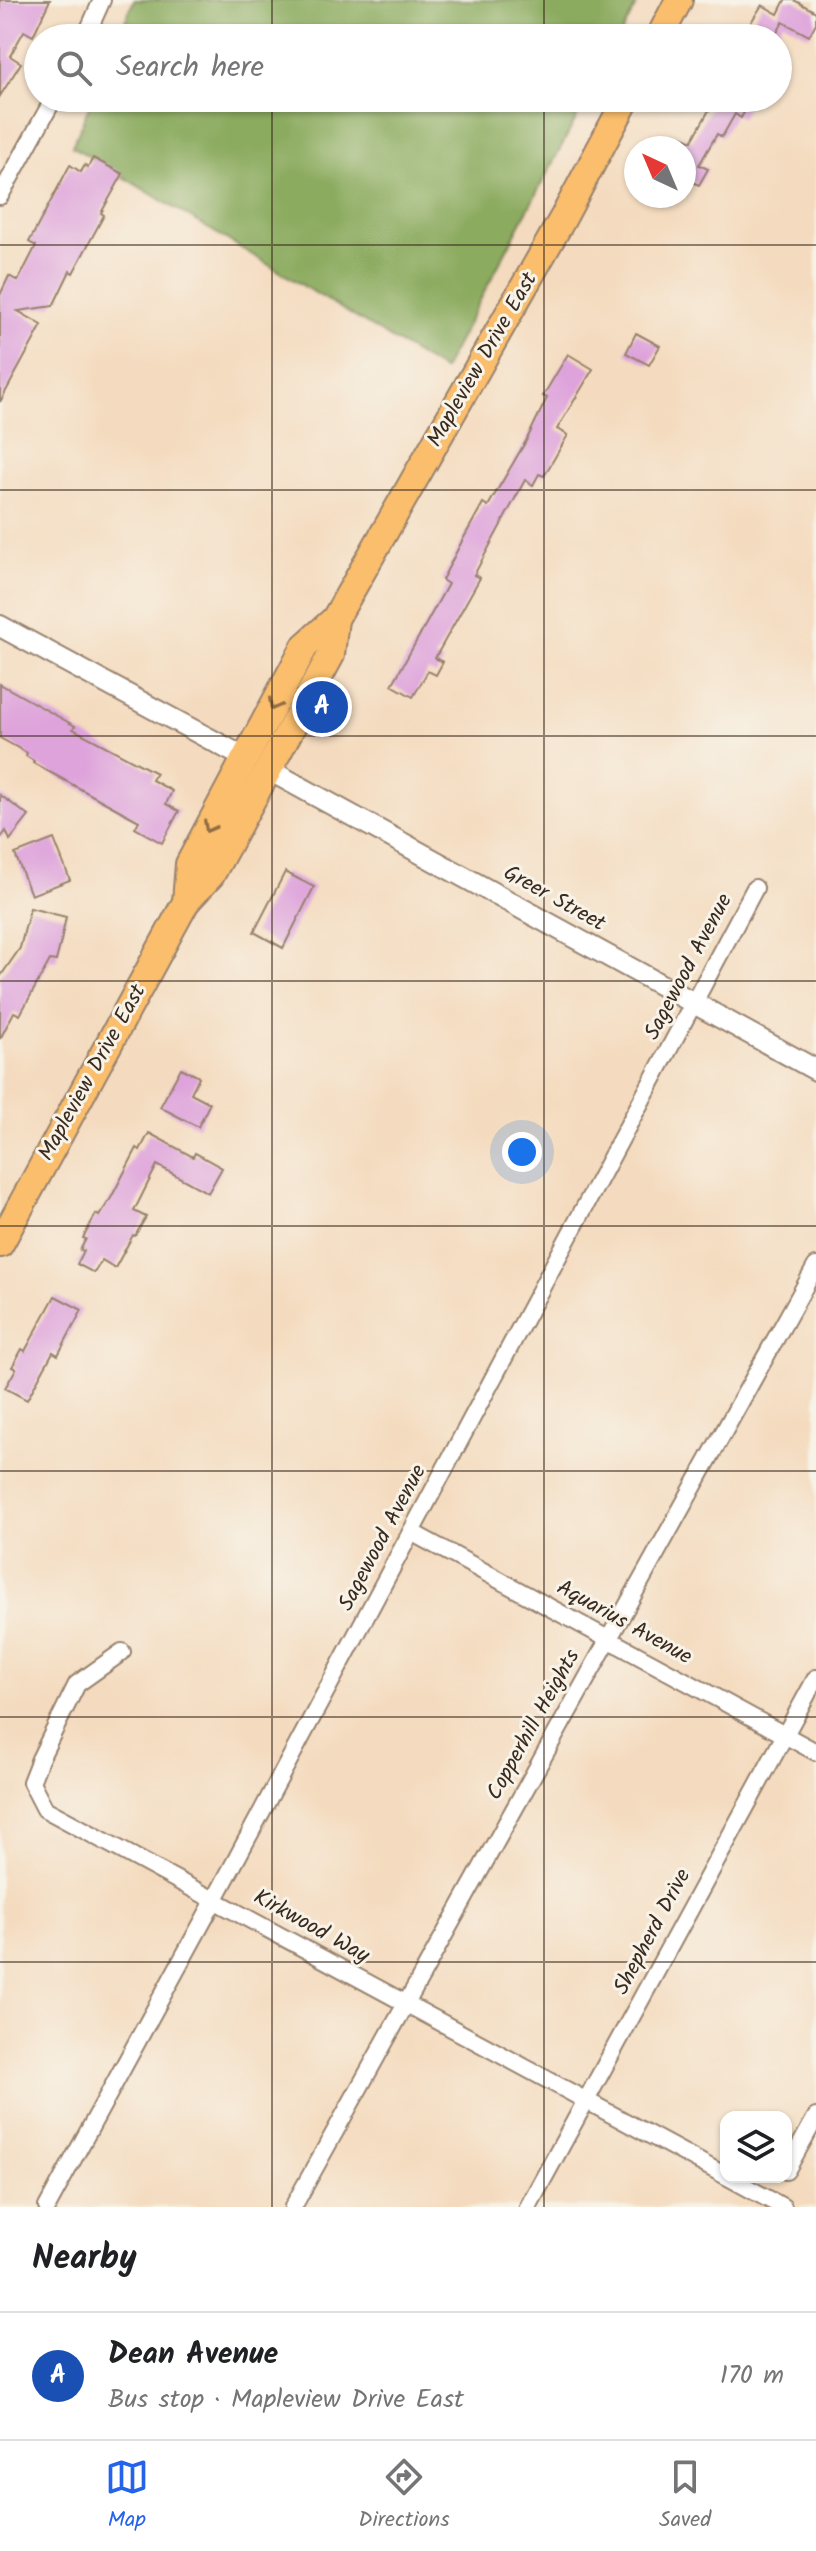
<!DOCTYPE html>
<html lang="en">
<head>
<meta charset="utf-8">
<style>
  body { margin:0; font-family:Kalam,sans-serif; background:#f2f2f2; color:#202124 }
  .controls { position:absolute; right:24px; bottom:24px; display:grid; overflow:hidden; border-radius:16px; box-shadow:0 2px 6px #0004 }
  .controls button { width:72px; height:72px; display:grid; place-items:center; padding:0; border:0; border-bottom:2px solid #e0e0e0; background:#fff; color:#202124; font:40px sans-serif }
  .compass { position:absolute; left:624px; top:136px; width:72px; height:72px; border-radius:50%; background:#fff; box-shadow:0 2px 6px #0004; rotate:316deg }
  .you { position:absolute; left:522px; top:1152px; width:28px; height:28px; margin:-20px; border:6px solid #fff; border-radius:50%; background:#1a73e8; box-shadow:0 0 0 12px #1a73e833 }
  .badge { display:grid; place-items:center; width:52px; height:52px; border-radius:50%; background:#2563eb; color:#fff; font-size:26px; font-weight:700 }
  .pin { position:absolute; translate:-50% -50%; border:4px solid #fff; box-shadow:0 2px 8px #0006 }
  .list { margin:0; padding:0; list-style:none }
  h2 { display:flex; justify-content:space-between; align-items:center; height:104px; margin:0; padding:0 32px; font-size:34px }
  h2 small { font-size:26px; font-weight:400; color:#757577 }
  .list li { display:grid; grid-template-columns:52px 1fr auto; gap:24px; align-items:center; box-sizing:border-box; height:128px; padding:0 32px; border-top:2px solid #e0e0e0 }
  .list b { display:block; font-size:30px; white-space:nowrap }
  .list p { margin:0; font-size:26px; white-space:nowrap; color:#757577 }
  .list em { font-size:26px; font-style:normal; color:#757577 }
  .icon { flex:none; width:44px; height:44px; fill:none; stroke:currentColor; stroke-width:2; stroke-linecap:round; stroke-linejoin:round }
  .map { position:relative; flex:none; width:816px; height:2207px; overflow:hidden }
  .search { position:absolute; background:#fff; box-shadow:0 2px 6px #0004; left:24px; right:24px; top:24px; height:88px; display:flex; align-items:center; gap:20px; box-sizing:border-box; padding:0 28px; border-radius:44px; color:#757577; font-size:30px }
  .sheet { height:232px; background:#fff }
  nav { display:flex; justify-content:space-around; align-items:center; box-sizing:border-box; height:112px; border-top:2px solid #e0e0e0; background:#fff; font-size:22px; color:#757577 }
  nav a { display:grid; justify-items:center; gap:4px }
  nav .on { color:#2563eb }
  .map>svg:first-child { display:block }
  .forest { fill:#8bab5e; stroke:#636a3e; stroke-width:2 }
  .building { fill:#dea3db }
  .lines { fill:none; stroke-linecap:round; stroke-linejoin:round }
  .minor-casing { stroke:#98826e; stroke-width:20 }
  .tertiary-casing { stroke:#98826e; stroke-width:24 }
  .primary-casing { stroke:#98826e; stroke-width:30 }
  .minor { stroke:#fff; stroke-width:16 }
  .tertiary { stroke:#fff; stroke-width:20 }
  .primary { stroke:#fabe6d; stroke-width:26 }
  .oneway { stroke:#916d42 }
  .grid { fill:none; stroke:#3b2a1e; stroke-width:2; stroke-opacity:0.55 }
  .labels { text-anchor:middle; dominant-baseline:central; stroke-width:6; stroke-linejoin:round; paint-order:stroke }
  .street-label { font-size:22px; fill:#3b2a1e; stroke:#f7f3e8 }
</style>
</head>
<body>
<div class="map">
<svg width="816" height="2207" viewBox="0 0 816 2207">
  <rect width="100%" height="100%" fill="#f7f3e8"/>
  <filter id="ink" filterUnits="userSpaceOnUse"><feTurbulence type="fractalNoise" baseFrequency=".0125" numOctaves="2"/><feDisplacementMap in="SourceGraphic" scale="16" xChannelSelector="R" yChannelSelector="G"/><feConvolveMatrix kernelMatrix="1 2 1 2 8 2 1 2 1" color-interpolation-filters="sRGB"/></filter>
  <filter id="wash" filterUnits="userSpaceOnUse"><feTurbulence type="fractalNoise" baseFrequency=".006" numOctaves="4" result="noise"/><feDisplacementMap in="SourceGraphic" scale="32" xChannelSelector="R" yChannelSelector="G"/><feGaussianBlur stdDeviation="1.8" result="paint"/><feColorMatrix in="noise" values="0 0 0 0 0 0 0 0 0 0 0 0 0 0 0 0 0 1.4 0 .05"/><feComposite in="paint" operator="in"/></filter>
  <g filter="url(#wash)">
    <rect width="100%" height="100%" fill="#f4dbbf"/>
    <g class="forest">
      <path d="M134,0H639L619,38H118Z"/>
      <path d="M93,98H587L443,370L72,146Z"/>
    </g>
    <g id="blocks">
      <g class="building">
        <path d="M0,0H50L33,36L24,31L10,56L21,63L0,96Z"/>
        <path d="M785,0H794L816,12V23L809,36L783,22L774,38H741L762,5L778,14Z"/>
        <path d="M704,98H744L742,101L748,105L741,118L735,114L722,137L717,134L699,165L708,169L699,185L690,181L684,192V137L692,141L713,103Z"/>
        <path d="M93,158L123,174L101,213L104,215L73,273L70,271L53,306L18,311L42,325L0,402V295L9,276L18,281L36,246L29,242L70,165L81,172L85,165L88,167Z"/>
        <path d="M636,333L660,346L649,365L626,353Z"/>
        <path d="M568,354L593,369L557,429L568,435L544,476L539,474L533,485L525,480L474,575L480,578L435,658L443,662L436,675L428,671L413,697L392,685L448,584L442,580L461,543L483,503L488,506L526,441L547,398L543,396Z"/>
        <path d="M0,684L75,726L73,729L156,773L152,780L172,791L166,804L179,811L162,843L135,828L139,821L33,763L34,761L26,756L27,753L0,738Z"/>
        <path d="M0,795L29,816L10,840L6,831L0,839Z"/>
        <path d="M54,839L70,880L31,895L15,854Z"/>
        <path d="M285,872L314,887L283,948L254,932Z"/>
        <path d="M30,908L66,917L61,941L56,961L50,960L20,1015L14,1012L0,1039V977L20,948Z"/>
        <path d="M181,1068L199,1077L191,1093L210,1103L198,1127L160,1107Z"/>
        <path d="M149,1133L193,1157L195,1153L222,1168L208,1193L157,1165L134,1211L146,1217L135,1236L133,1235L115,1268L102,1260L94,1273L77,1264L84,1251L80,1250L86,1239L83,1238L96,1214L99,1216L111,1198L137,1148L140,1150Z"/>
        <path d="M55,1296L82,1310L58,1355L53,1352L27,1400L5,1388L16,1369L12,1367L22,1349L25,1351Z"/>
      </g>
    </g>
  </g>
  <g filter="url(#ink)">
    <use href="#blocks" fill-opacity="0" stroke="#98826e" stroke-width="2"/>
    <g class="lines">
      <g class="minor-casing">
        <g id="minor">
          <path d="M85,38L102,0"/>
          <path d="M0,196L54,98"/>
          <path d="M411,1532L816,1752"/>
          <path d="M122,1652L77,1684L40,1759L31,1782L45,1809L726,2176"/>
          <path d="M786,2171L816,2117"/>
          <path d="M728,2177L783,2207"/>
          <path d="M47,2207L215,1899L755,888"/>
          <path d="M293,2207L816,1266"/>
          <path d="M528,2207L816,1678"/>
        </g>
      </g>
      <g class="tertiary-casing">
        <g id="tertiary">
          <path d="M0,626L245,758"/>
          <path d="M269,770L816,1070"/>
        </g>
      </g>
      <g class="primary-casing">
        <g id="primary">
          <path d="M659,38L679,0"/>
          <path d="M186,902L189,864L305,646L335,619L563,218L627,98"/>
          <path d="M0,1244L186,902L211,875L331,655L335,619"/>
        </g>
      </g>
      <use href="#minor" class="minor"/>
      <use href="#tertiary" class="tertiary"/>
      <use href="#primary" class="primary"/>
    </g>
    <defs><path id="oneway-chevron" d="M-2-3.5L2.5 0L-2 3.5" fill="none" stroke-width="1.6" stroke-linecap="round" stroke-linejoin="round" transform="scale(2)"/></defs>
    <g class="oneway">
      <use href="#oneway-chevron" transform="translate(274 705) rotate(118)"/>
      <use href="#oneway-chevron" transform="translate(209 827) rotate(118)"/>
    </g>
  </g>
  <path class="grid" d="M272,0V38M544,0V38M272,98V2207M544,98V2207M0,245H816M0,490H816M0,736H816M0,981H816M0,1226H816M0,1471H816M0,1717H816M0,1962H816"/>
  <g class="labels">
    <g class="street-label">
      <text transform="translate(483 360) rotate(-60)">Mapleview Drive East</text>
      <text transform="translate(554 899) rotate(29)">Greer Street</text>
      <text transform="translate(689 967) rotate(-62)">Sagewood Avenue</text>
      <text transform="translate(93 1073) rotate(-61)">Mapleview Drive East</text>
      <text transform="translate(383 1538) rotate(-62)">Sagewood Avenue</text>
      <text transform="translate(624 1623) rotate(29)">Aquarius Avenue</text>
      <text transform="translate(534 1725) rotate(-61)">Copperhill Heights</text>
      <text transform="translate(311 1927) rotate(29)">Kirkwood Way</text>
      <text transform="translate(653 1932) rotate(-62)">Shepherd Drive</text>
    </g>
  </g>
</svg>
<div class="controls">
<button><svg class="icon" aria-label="layers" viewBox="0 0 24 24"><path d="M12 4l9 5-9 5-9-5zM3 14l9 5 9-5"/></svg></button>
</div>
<svg class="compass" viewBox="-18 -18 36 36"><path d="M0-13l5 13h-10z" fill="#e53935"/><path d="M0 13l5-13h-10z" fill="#757577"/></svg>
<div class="you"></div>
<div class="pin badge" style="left:322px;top:707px;background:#1a4fb4">A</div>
<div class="search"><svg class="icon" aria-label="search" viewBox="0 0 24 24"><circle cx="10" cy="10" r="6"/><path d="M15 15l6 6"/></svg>Search here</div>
</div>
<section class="sheet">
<h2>Nearby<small></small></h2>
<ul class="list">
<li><span class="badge" style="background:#1a4fb4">A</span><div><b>Dean Avenue</b><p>Bus stop · Mapleview Drive East</p></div><em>170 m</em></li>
</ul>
</section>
<nav>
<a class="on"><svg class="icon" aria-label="map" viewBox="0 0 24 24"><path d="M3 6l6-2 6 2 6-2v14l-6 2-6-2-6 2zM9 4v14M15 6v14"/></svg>Map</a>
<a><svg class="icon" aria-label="directions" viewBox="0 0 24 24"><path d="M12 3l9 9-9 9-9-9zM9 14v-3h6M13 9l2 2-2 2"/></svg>Directions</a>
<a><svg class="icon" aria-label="saved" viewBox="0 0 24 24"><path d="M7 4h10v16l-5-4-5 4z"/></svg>Saved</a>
</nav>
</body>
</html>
